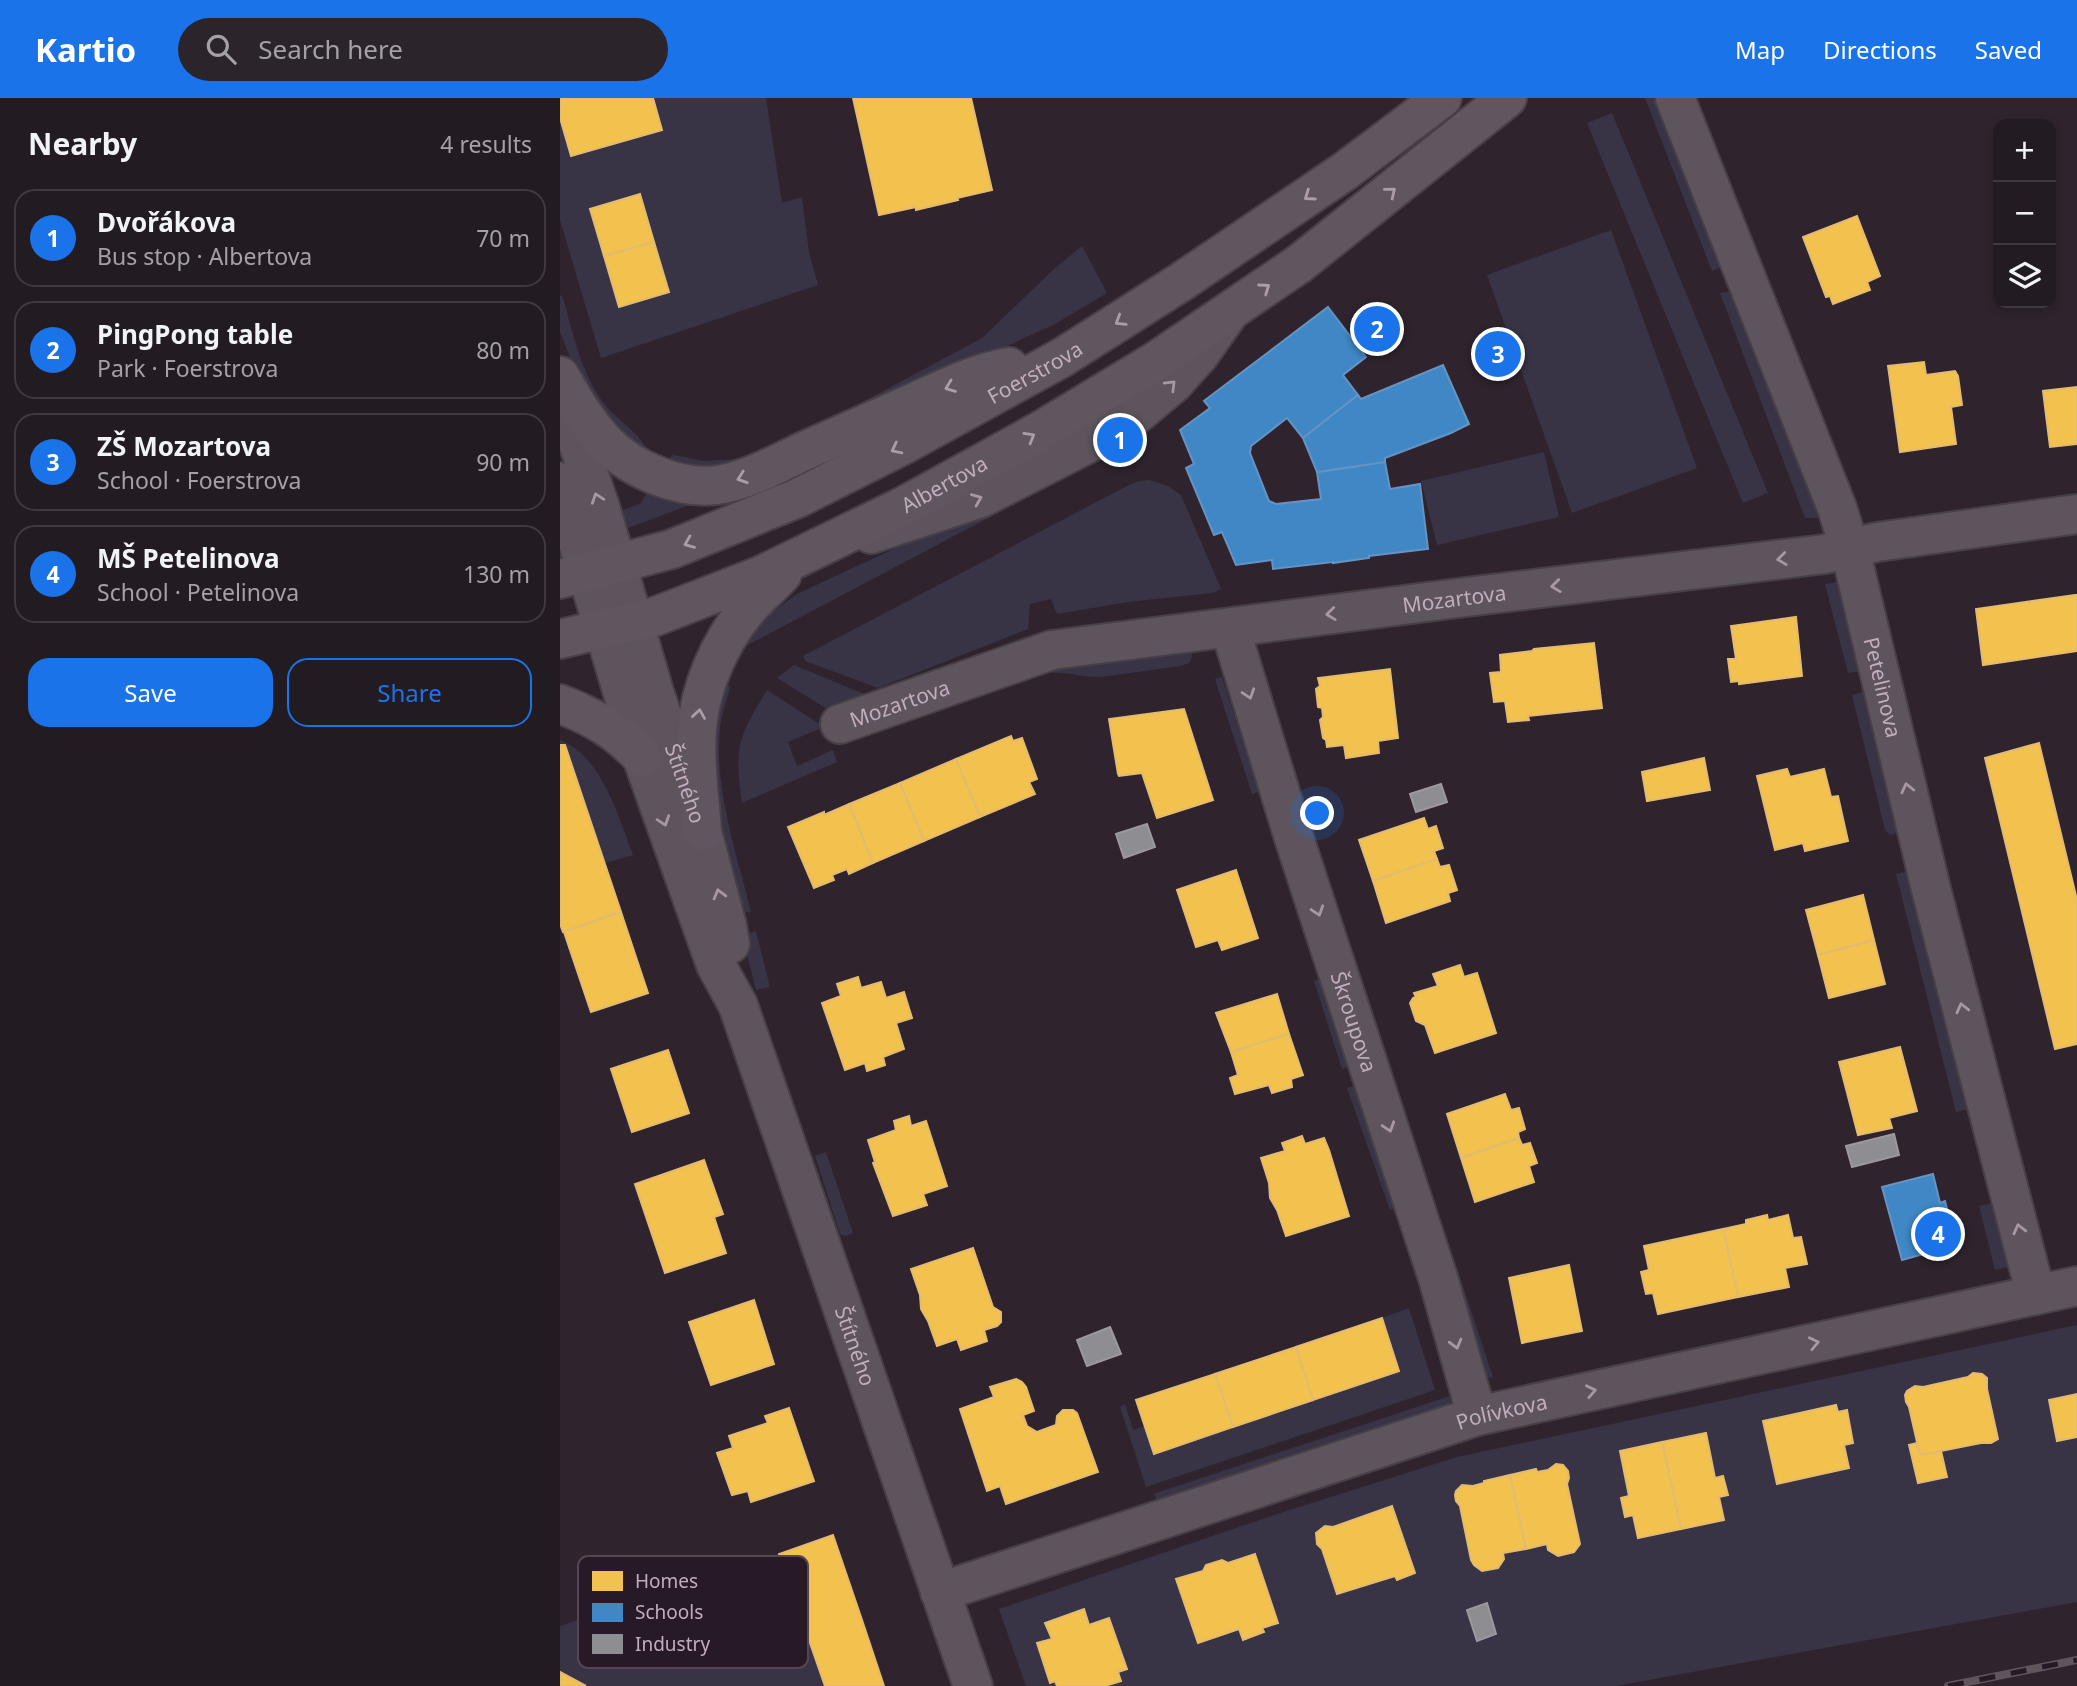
<!DOCTYPE html>
<html lang="en">
<head>
<meta charset="utf-8">
<style>
  body { margin:0; font-family:"Noto Sans",sans-serif; background:#2b242a; color:#f1f3f6 }
  .controls { position:absolute; right:21px; top:21px; display:grid; overflow:hidden; border-radius:14px; box-shadow:0 4px 10px #0003 }
  .controls button { width:63px; height:63px; display:grid; place-items:center; padding:0; border:0; border-bottom:2px solid #403940; background:#231b22; color:#f1f3f6; font:35px sans-serif }
  .you { position:absolute; left:758px; top:716px; width:24px; height:24px; margin:-18px; border:5px solid #fff; border-radius:50%; background:#1a73e8; box-shadow:0 0 0 10px #1a73e833 }
  .badge { display:grid; place-items:center; width:46px; height:46px; border-radius:50%; background:#1a73e8; color:#fff; font-size:23px; font-weight:700 }
  .pin { position:absolute; translate:-50% -50%; border:4px solid #fff; box-shadow:0 2px 7px #0006 }
  .list { margin:0; padding:0; list-style:none }
  h2 { display:flex; justify-content:space-between; align-items:center; height:91px; margin:0; padding:0 28px; font-size:30px }
  h2 small { font-size:23px; font-weight:400; color:#a3a1a5 }
  .list li { display:grid; grid-template-columns:46px 1fr auto; gap:21px; align-items:center; box-sizing:border-box; height:98px; margin:0 14px 14px; padding:0 14px; border:2px solid #403940; border-radius:21px }
  .list b { display:block; font-size:26px; white-space:nowrap }
  .list p { margin:0; font-size:23px; white-space:nowrap; color:#a3a1a5 }
  .list em { font-size:23px; font-style:normal; color:#a3a1a5 }
  .actions { display:flex; gap:14px; padding:21px 28px }
  .actions a { flex:1; padding:16px 0; border:2px solid #1a73e8; border-radius:21px; text-align:center; font-size:24px; color:#1a73e8 }
  .actions .main { background:#1a73e8; color:#fff }
  .icon { flex:none; width:38px; height:38px; fill:none; stroke:currentColor; stroke-width:2; stroke-linecap:round; stroke-linejoin:round }
  .map { position:relative; flex:none; width:1517px; height:1588px; overflow:hidden }
  header { display:flex; align-items:center; gap:42px; box-sizing:border-box; height:98px; padding:0 35px; background:#1a73e8; color:#fff }
  header strong { font-size:33px }
  nav { display:flex; gap:38px; margin-inline-start:auto; font-size:24px }
  .search { width:490px; height:63px; background:#2b242a; display:flex; align-items:center; gap:18px; box-sizing:border-box; padding:0 24px; border-radius:38px; color:#a3a1a5; font-size:26px }
  main { display:flex }
  aside { flex:1; background:#231b22 }
  .map>svg:first-child { display:block }
  .green { fill:#393346; fill-rule:evenodd }
  .homes { fill:#f2c14e; stroke:#e3bb70; stroke-width:2 }
  .schools { fill:#3f88c5; stroke:#6693c3; stroke-width:2 }
  .industry { fill:#8d8d92; stroke:#9d97a0; stroke-width:2 }
  .lines { fill:none; stroke-linecap:round; stroke-linejoin:round }
  .minor-casing { stroke:#484047; stroke-width:42 }
  .major-casing { stroke:#493f48; stroke-width:42 }
  .minor { stroke:#5d545d; stroke-width:38 }
  .major { stroke:#5f565f; stroke-width:38 }
  .rail-casing { stroke:#5e555d; stroke-width:8 }
  .rail { stroke:#281927; stroke-width:5; stroke-dasharray:16; stroke-linecap:butt }
  .oneway { stroke:#ad9cac }
  .oneway2 { stroke:#a897a6 }
  .labels { text-anchor:middle; dominant-baseline:central; stroke-width:7; stroke-linejoin:round; paint-order:stroke }
  .street-label { font-size:21px; fill:#c1adbf; stroke:#281927 }
  .key { fill:#281927; stroke:#564555; stroke-width:2 }
  .key-label { font-size:19px; fill:#c1adbf }
</style>
</head>
<body>
<header>
<strong>Kartio</strong>
<div class="search"><svg class="icon" aria-label="search" viewBox="0 0 24 24"><circle cx="10" cy="10" r="6"/><path d="M15 15l6 6"/></svg>Search here</div>
<nav><a>Map</a><a>Directions</a><a>Saved</a></nav>
</header>
<main>
<aside>
<h2>Nearby<small>4 results</small></h2>
<ul class="list">
<li><span class="badge">1</span><div><b>Dvořákova</b><p>Bus stop · Albertova</p></div><em>70 m</em></li>
<li><span class="badge">2</span><div><b>PingPong table</b><p>Park · Foerstrova</p></div><em>80 m</em></li>
<li><span class="badge">3</span><div><b>ZŠ Mozartova</b><p>School · Foerstrova</p></div><em>90 m</em></li>
<li><span class="badge">4</span><div><b>MŠ Petelinova</b><p>School · Petelinova</p></div><em>130 m</em></li>
</ul>
<div class="actions"><a class="main">Save</a><a>Share</a></div>
</aside>
<div class="map">
<svg width="1517" height="1588" viewBox="0 0 1517 1588">
  <rect width="100%" height="100%" fill="#2f242e"/>
  <g class="green">
    <path d="M0,0H206L222,105L242,99L249,154L258,187L41,260L0,122Z"/>
    <path d="M1085,0H1099L1166,167L1152,173Z"/>
    <path d="M1052,15L1208,395L1183,405L1027,25Z"/>
    <path d="M1051,132L1137,370L1012,415L927,177Z"/>
    <path d="M522,148L547,195L495,226L221,351L148,372L111,364V358L114,357L143,363L182,361L196,357L258,328L422,240L494,171Z"/>
    <path d="M1169,194L1174,195L1259,420H1245L1160,195Z"/>
    <path d="M2,197C13,234 21,277 46,308C56,321 87,340 87,356L50,329L13,267L0,234V198Z"/>
    <path d="M984,354L999,419L877,447L861,383Z"/>
    <path d="M497,375L500,382L182,550C196,527 215,511 237,496Z"/>
    <path d="M589,382L608,388L621,397L661,491L652,495L568,504L497,516L491,501L470,506L468,531L318,590L245,563L243,558L567,388L579,383Z"/>
    <path d="M89,391L130,405V407L65,431L56,415L81,405Z"/>
    <path d="M1279,484L1302,573L1288,575L1265,486Z"/>
    <path d="M631,549L632,559L629,565L621,568L541,579C522,580 502,572 485,576C476,578 467,582 459,586L456,578L489,567Z"/>
    <path d="M234,567L321,603L280,619L217,580Z"/>
    <path d="M662,579L699,694L692,696L655,581Z"/>
    <path d="M165,582L170,589C167,603 161,617 160,631C154,691 177,756 191,814L177,816L153,676L151,649Z"/>
    <path d="M207,592L264,629L228,644L237,668L273,652L277,664L182,705C174,650 178,639 207,592Z"/>
    <path d="M1307,593L1341,734L1330,737L1325,732L1292,597Z"/>
    <path d="M0,642C41,657 59,720 73,757L45,765L5,647H0Z"/>
    <path d="M1351,772L1408,1011L1396,1014L1336,776Z"/>
    <path d="M196,833L210,889L196,892L182,837Z"/>
    <path d="M760,881L788,969L782,971L754,883Z"/>
    <path d="M795,988L836,1110L830,1112L787,990Z"/>
    <path d="M266,1054L293,1135L285,1138L280,1136L255,1058Z"/>
    <path d="M1433,1105L1448,1169L1435,1172L1419,1108Z"/>
    <path d="M886,1137L933,1279L926,1281L877,1140Z"/>
    <path d="M849,1210L875,1292L586,1389L560,1309L565,1306L573,1332L585,1328L594,1356L839,1274L822,1220Z"/>
    <path d="M1517,1227V1504L1056,1588H466L439,1511L714,1417L897,1359ZM1287,1313L1293,1344L1284,1347L1289,1370L1217,1386L1203,1323ZM1145,1335L1155,1380L1163,1379L1167,1397L1159,1399L1164,1422L1078,1440L1073,1417L1065,1419L1061,1401L1069,1398L1060,1353ZM994,1366H1001L1008,1371L1009,1380L1007,1386L1020,1446L1014,1454L998,1458L988,1452L987,1446L943,1455L944,1461L938,1470L922,1473L900,1408L896,1403V1393L903,1387L913,1388L924,1385V1383L976,1371L977,1374L988,1372Z"/>
    <path d="M896,1296L888,1307L883,1309L598,1403L593,1396Z"/>
    <path d="M219,1456L265,1588H26L0,1574V1528Z"/>
  </g>
  <g class="homes">
    <path d="M5,0H93L102,32L11,58L0,20V1Z"/>
    <path d="M293,0H411L432,92L397,100L398,102L356,112V109L319,117Z"/>
    <path d="M80,96L94,144L44,158L30,111Z"/>
    <path d="M1297,118L1320,178L1307,184L1310,192L1273,206L1270,198L1266,199L1243,139Z"/>
    <path d="M94,144L109,194L59,209L44,158Z"/>
    <path d="M1364,264L1366,277L1395,273L1398,278L1402,307L1391,309L1396,346L1340,354L1328,268Z"/>
    <path d="M1517,289V346L1490,349L1483,293Z"/>
    <path d="M1515,497H1517V553L1423,567L1416,511Z"/>
    <path d="M1236,519L1242,578L1179,586V583L1171,584L1168,561H1176L1171,528Z"/>
    <path d="M1034,545L1042,610L968,618L969,622L948,624L945,603L934,604L930,575L941,574L940,557L972,553L974,551Z"/>
    <path d="M830,571L838,640L818,643L819,655L786,660L784,647L767,649L766,642L763,640L760,622L763,619L762,610L758,609L756,591L760,588L758,580Z"/>
    <path d="M624,611L653,702L597,720L582,675L559,678L558,676L549,621Z"/>
    <path d="M451,638L453,643L462,640L477,681L469,684L475,696L420,719L396,661Z"/>
    <path d="M1479,645L1517,802V946L1495,951L1425,660Z"/>
    <path d="M0,647H5L61,814L3,834L0,826Z"/>
    <path d="M1144,660L1150,692L1087,703L1082,674Z"/>
    <path d="M396,661L420,719L364,743L340,685Z"/>
    <path d="M1227,671L1230,679L1264,671L1271,699L1278,698L1288,743L1245,753L1243,745L1215,752L1197,678Z"/>
    <path d="M340,685L364,743L313,765L289,706Z"/>
    <path d="M289,706L313,765L289,776L287,771L272,777L274,782L254,790L228,729L264,714V717Z"/>
    <path d="M864,720L868,731L876,728L883,750L874,753L877,761L813,783L799,742Z"/>
    <path d="M877,761L880,769L889,767L897,792L888,795L890,803L826,825L813,783Z"/>
    <path d="M676,772L698,840L662,852L658,842L636,849L617,792Z"/>
    <path d="M1303,797L1314,842L1258,857L1246,812Z"/>
    <path d="M61,814L88,895L31,914L4,834Z"/>
    <path d="M1314,842L1325,886L1269,900L1258,857Z"/>
    <path d="M900,867L904,879L917,875L936,935L875,955L865,927L856,923L850,905L853,900L856,899L854,895L878,888L873,876Z"/>
    <path d="M298,879L301,890L321,884L326,900L344,894L352,920L336,925L344,951L323,959L325,967L307,973L305,965L285,972L262,905L281,898L277,886Z"/>
    <path d="M717,896L729,936L671,954L656,915Z"/>
    <path d="M729,936L743,977L731,981L732,989L712,995L709,987L675,996L670,980L678,977L671,954Z"/>
    <path d="M1340,949L1357,1013L1329,1020L1332,1030L1298,1037L1279,964Z"/>
    <path d="M108,952L129,1015L72,1034L51,971Z"/>
    <path d="M945,996L951,1012L959,1010L965,1031L958,1034L959,1040L901,1060L887,1016Z"/>
    <path d="M349,1018L351,1028L366,1023L387,1088L363,1096L367,1107L333,1118L313,1065L315,1064L308,1042L336,1032L334,1023Z"/>
    <path d="M742,1038L745,1046L764,1040L769,1052L789,1118L726,1138L717,1112L710,1100L709,1085L701,1060L725,1053L722,1045Z"/>
    <path d="M959,1040L962,1047L970,1045L977,1065L969,1068L974,1084L915,1104L901,1060Z"/>
    <path d="M144,1062L163,1116L154,1119L166,1155L105,1175L75,1086Z"/>
    <path d="M1207,1117L1208,1122L1228,1117L1233,1140L1241,1139L1247,1166L1225,1170L1229,1189L1178,1199L1163,1131L1186,1126V1122Z"/>
    <path d="M1163,1131L1178,1199L1098,1216L1093,1195L1086,1196L1081,1174L1089,1172L1084,1148Z"/>
    <path d="M413,1150L433,1209L441,1214V1224L437,1228L424,1232L427,1243L401,1252L397,1241L377,1248L368,1223L361,1211L360,1197L351,1171Z"/>
    <path d="M1009,1167L1022,1233L962,1245L949,1180Z"/>
    <path d="M194,1202L214,1266L151,1287L129,1224Z"/>
    <path d="M822,1220L839,1273L753,1302L736,1249Z"/>
    <path d="M736,1249L753,1302L673,1329L655,1276Z"/>
    <path d="M1413,1275L1422,1276L1427,1280V1291L1438,1341L1431,1345H1421L1360,1357L1349,1309L1346,1304L1345,1297L1347,1293L1355,1288L1363,1289L1408,1279Z"/>
    <path d="M655,1276L673,1329L594,1356L576,1302Z"/>
    <path d="M456,1281L462,1284L466,1289L474,1313L463,1317L467,1328L477,1334L496,1327L497,1318L503,1312H513L517,1315L538,1374L446,1406L440,1388L427,1393L400,1311L434,1299L430,1289Z"/>
    <path d="M1517,1296V1339L1497,1343L1489,1302Z"/>
    <path d="M1276,1307L1278,1314L1287,1312L1293,1345L1284,1347L1289,1370L1217,1386L1203,1323Z"/>
    <path d="M229,1310L254,1383L191,1404L188,1393L172,1397L157,1355L173,1350L169,1338L208,1325L205,1318Z"/>
    <path d="M1146,1335L1155,1380L1163,1378L1168,1397L1159,1399L1164,1422L1121,1431L1102,1344Z"/>
    <path d="M1102,1344L1121,1431L1078,1440L1073,1417L1065,1419L1061,1400L1069,1398L1060,1353Z"/>
    <path d="M1357,1345L1360,1357L1381,1353L1387,1379L1358,1385L1349,1347Z"/>
    <path d="M996,1366L1003,1367L1008,1373L1009,1380L1007,1386L1020,1446L1014,1454L998,1458L988,1452L987,1446L966,1451L950,1377L976,1371L977,1374L988,1372Z"/>
    <path d="M950,1377L966,1451L943,1455L944,1461L938,1470L922,1473L914,1467L911,1462L900,1408L896,1403L895,1397L896,1393L902,1387L913,1388L924,1385V1383Z"/>
    <path d="M832,1408L855,1475L837,1482L835,1478L777,1496L762,1451L757,1446L756,1435L765,1428L773,1429Z"/>
    <path d="M273,1437L301,1519L324,1588H265L219,1456Z"/>
    <path d="M695,1456L718,1525L702,1530L704,1534L683,1542L679,1531L638,1545L616,1481L643,1473L646,1467L662,1462L668,1465Z"/>
    <path d="M524,1511L529,1527L549,1520L567,1571L558,1574L561,1583L545,1588H497L495,1583L490,1585L477,1545L492,1541L485,1525Z"/>
    <path d="M0,1574L26,1588H0Z"/>
  </g>
  <g class="schools">
    <path d="M768,209L806,259L783,277L798,297L743,340L727,320L691,348L690,355L709,403L716,406L761,401L757,374L825,364L830,391L860,386L868,451L809,458V460L773,465V464L713,471L712,462L676,467L662,434L654,437L626,370L634,366L620,332L650,310L644,303Z"/>
    <path d="M883,267L909,326L891,335L825,360V364L757,374L743,340L798,297L801,301Z"/>
    <path d="M1373,1076L1380,1105L1385,1103L1389,1119L1384,1120L1392,1148L1342,1162L1322,1089Z"/>
  </g>
  <g class="industry">
    <path d="M881,686L887,704L856,714L850,696Z"/>
    <path d="M587,726L595,749L564,760L556,736Z"/>
    <path d="M1334,1036L1339,1057L1292,1069L1286,1048Z"/>
    <path d="M550,1229L561,1256L527,1268L517,1242Z"/>
    <path d="M927,1505L936,1536L917,1543L907,1512Z"/>
  </g>
  <g class="lines">
    <g class="minor-casing">
      <g id="minor">
        <path id="s1" d="M1115,0L1277,410L1290,451L1371,791L1476,1197"/>
        <path id="s2" d="M0,292L40,409L94,594L142,733L167,828L170,846"/>
        <path id="s3" d="M0,384L82,659L156,867L178,907L413,1588"/>
        <path d="M311,436L421,400L564,327L613,286L639,257L668,216"/>
        <path id="s4" d="M670,530L734,740L878,1180L917,1318"/>
        <path id="s5" d="M280,626L492,552L906,499L1265,456L1317,444L1517,416"/>
        <path id="s6" d="M380,1494L917,1318L1517,1188"/>
      </g>
    </g>
    <g class="major-casing">
      <g id="major">
        <path d="M0,278C13,301 27,325 45,344C70,371 120,392 157,387C186,383 215,367 242,354C281,337 320,319 359,302C388,289 418,274 449,269"/>
        <path id="s7" d="M0,481L112,451L238,400L343,347L503,259L621,184L785,73L882,0"/>
        <path id="s8" d="M0,541L94,519L202,477L346,407L480,333L596,263L739,166L947,0"/>
        <path d="M0,606C34,619 56,632 82,659"/>
        <path d="M142,733C140,700 134,665 137,631C140,590 159,546 185,514C196,500 210,489 222,476"/>
      </g>
    </g>
    <use href="#minor" class="minor"/>
    <use href="#major" class="major"/>
    <g class="rail-casing">
      <path id="rail" d="M1388,1588L1517,1562"/>
    </g>
    <use href="#rail" class="rail"/>
  </g>
  <defs><path id="oneway-chevron" d="M-2-3.5L2.5 0L-2 3.5" fill="none" stroke-width="1.6" stroke-linecap="round" stroke-linejoin="round" transform="scale(1.75)"/></defs>
  <g class="oneway">
    <use href="#oneway-chevron" transform="translate(831 94) rotate(-39)"/>
    <use href="#oneway-chevron" transform="translate(749 98) rotate(145)"/>
    <use href="#oneway-chevron" transform="translate(705 190) rotate(-35)"/>
    <use href="#oneway-chevron" transform="translate(560 223) rotate(148)"/>
    <use href="#oneway-chevron" transform="translate(390 289) rotate(159)"/>
    <use href="#oneway-chevron" transform="translate(470 339) rotate(-30)"/>
    <use href="#oneway-chevron" transform="translate(336 351) rotate(153)"/>
    <use href="#oneway-chevron" transform="translate(182 380) rotate(161)"/>
    <use href="#oneway-chevron" transform="translate(129 445) rotate(158)"/>
    <use href="#oneway-chevron" transform="translate(139 616) rotate(-81)"/>
  </g>
  <g class="oneway2">
    <use href="#oneway-chevron" transform="translate(611 287) rotate(-45)"/>
    <use href="#oneway-chevron" transform="translate(37 400) rotate(-109)"/>
    <use href="#oneway-chevron" transform="translate(417 401) rotate(-22)"/>
    <use href="#oneway-chevron" transform="translate(1222 461) rotate(173)"/>
    <use href="#oneway-chevron" transform="translate(996 488) rotate(173)"/>
    <use href="#oneway-chevron" transform="translate(771 516) rotate(173)"/>
    <use href="#oneway-chevron" transform="translate(689 596) rotate(72)"/>
    <use href="#oneway-chevron" transform="translate(1347 690) rotate(-103)"/>
    <use href="#oneway-chevron" transform="translate(104 723) rotate(71)"/>
    <use href="#oneway-chevron" transform="translate(159 796) rotate(-105)"/>
    <use href="#oneway-chevron" transform="translate(758 813) rotate(72)"/>
    <use href="#oneway-chevron" transform="translate(1402 910) rotate(-104)"/>
    <use href="#oneway-chevron" transform="translate(829 1029) rotate(72)"/>
    <use href="#oneway-chevron" transform="translate(1459 1131) rotate(-104)"/>
    <use href="#oneway-chevron" transform="translate(1254 1245) rotate(-12)"/>
    <use href="#oneway-chevron" transform="translate(896 1246) rotate(75)"/>
    <use href="#oneway-chevron" transform="translate(1031 1293) rotate(-12)"/>
  </g>
  <g class="labels">
    <g class="street-label">
      <text stroke="none"><textPath href="#s7" startOffset="520">Foerstrova</textPath></text>
      <text stroke="none"><textPath href="#s8" startOffset="416">Albertova</textPath></text>
      <text stroke="none"><textPath href="#s5" startOffset="630">Mozartova</textPath></text>
      <text stroke="none"><textPath href="#s1" startOffset="626">Petelinova</textPath></text>
      <text stroke="none"><textPath href="#s5" startOffset="63">Mozartova</textPath></text>
      <text stroke="none"><textPath href="#s2" startOffset="413">Štítného</textPath></text>
      <text stroke="none"><textPath href="#s4" startOffset="413">Škroupova</textPath></text>
      <text stroke="none"><textPath href="#s3" startOffset="914">Štítného</textPath></text>
      <text stroke="none"><textPath href="#s6" startOffset="590">Polívkova</textPath></text>
    </g>
  </g>
  <rect x="18" y="1458" width="230" height="112" rx="10" class="key"/>
  <rect x="32" y="1473" width="31" height="20" fill="#f2c14e"/>
  <rect x="32" y="1505" width="31" height="19" fill="#3f88c5"/>
  <rect x="32" y="1536" width="31" height="20" fill="#8d8d92"/>
  <g class="key-label">
    <text x="75" y="1490">Homes</text>
    <text x="75" y="1521">Schools</text>
    <text x="75" y="1553">Industry</text>
  </g>
</svg>
<div class="controls">
<button>+</button>
<button>−</button>
<button><svg class="icon" aria-label="layers" viewBox="0 0 24 24"><path d="M12 4l9 5-9 5-9-5zM3 14l9 5 9-5"/></svg></button>
</div>
<div class="you"></div>
<div class="pin badge" style="left:560px;top:342px">1</div>
<div class="pin badge" style="left:817px;top:231px">2</div>
<div class="pin badge" style="left:938px;top:256px">3</div>
<div class="pin badge" style="left:1378px;top:1136px">4</div>
</div>
</main>
</body>
</html>
